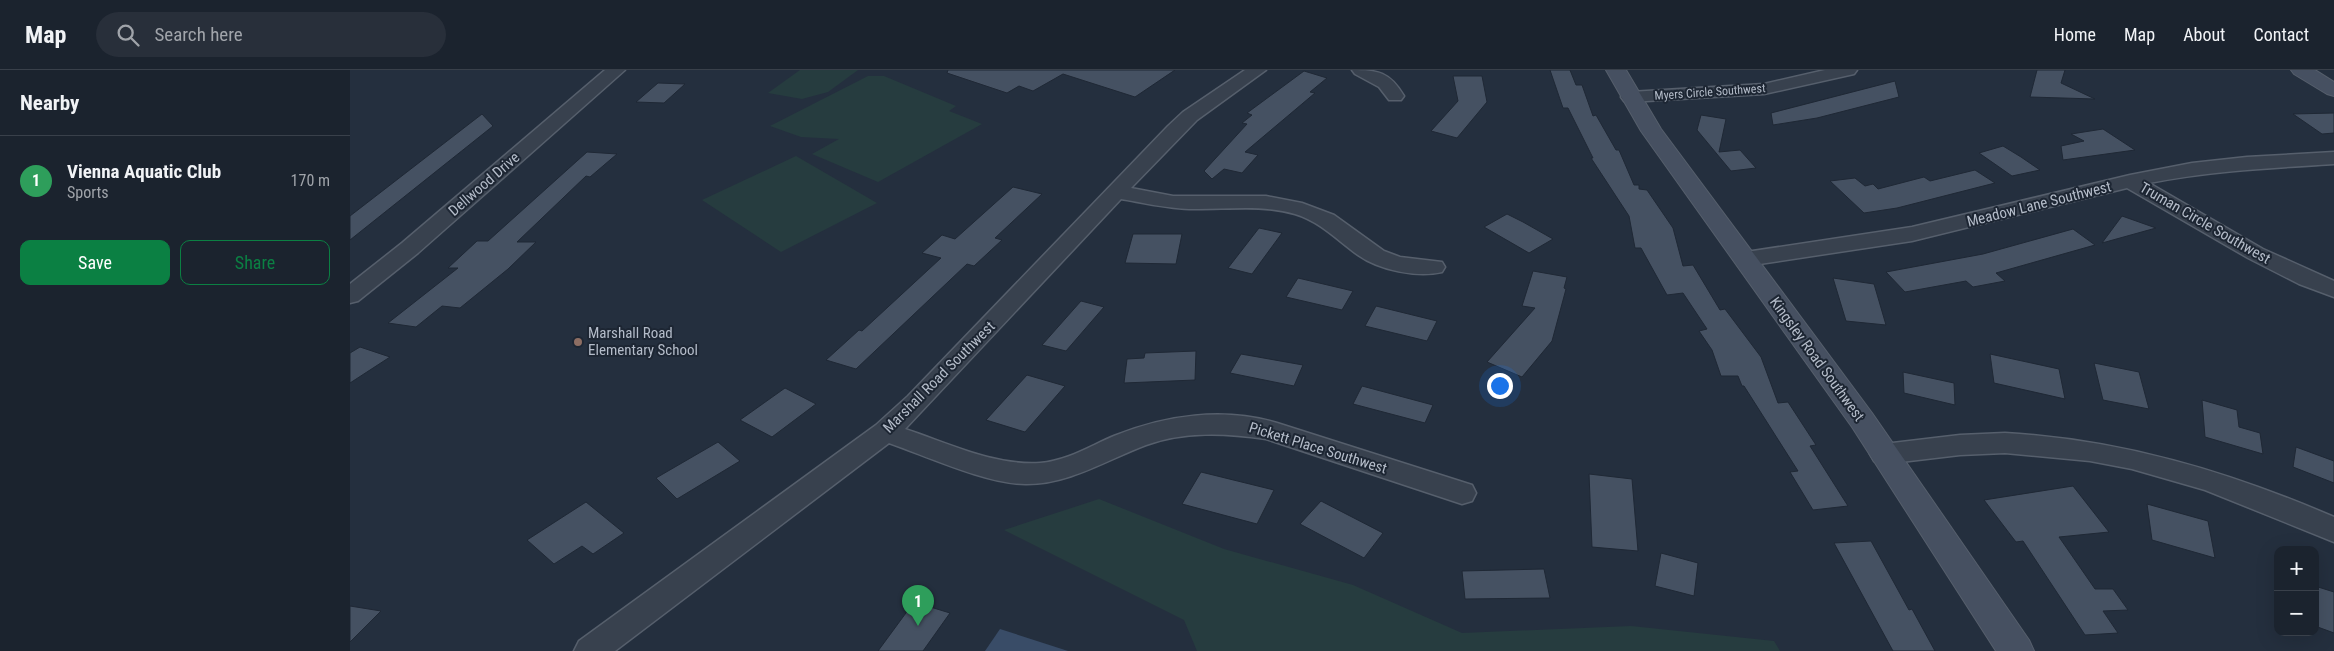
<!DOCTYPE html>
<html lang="en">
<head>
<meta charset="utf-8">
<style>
  body { margin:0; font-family:"Roboto Condensed",sans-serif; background:#282f3a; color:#f1f3f6 }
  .controls { position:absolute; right:15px; bottom:15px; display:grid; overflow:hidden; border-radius:10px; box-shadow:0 5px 20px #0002 }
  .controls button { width:45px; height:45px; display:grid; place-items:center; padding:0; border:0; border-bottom:1px solid #39404a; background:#1b232e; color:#f1f3f6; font:25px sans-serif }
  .you { position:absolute; left:1149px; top:315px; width:18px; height:18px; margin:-12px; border:4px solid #fff; border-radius:50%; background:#1a73e8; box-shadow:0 0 0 8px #1a73e833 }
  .badge { display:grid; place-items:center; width:32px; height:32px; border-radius:50%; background:#0b8043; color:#fff; font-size:16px; font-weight:700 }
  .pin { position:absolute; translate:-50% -41px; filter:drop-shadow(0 1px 2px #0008) }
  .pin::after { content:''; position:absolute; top:26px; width:18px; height:15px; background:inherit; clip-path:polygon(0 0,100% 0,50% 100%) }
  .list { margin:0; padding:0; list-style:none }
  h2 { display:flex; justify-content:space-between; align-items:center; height:65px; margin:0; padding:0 20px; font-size:21px }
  h2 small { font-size:16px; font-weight:400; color:#a0a4aa }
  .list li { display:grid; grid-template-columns:32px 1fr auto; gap:15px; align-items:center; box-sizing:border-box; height:90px; padding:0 20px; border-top:1px solid #39404a }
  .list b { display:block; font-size:19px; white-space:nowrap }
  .list p { margin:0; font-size:16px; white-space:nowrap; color:#a0a4aa }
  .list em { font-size:16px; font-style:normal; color:#a0a4aa }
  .actions { display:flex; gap:10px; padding:15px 20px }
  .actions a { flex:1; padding:11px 0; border:1px solid #0b8043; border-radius:10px; text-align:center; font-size:18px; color:#0b8043 }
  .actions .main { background:#0b8043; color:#fff }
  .icon { flex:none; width:28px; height:28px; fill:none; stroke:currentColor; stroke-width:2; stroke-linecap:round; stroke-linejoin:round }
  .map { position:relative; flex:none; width:1984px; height:581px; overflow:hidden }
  header { display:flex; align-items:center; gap:30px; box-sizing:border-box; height:70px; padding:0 25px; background:#1b232e; border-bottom:1px solid #39404a }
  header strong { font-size:24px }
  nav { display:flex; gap:28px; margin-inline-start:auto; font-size:18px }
  .search { width:350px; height:45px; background:#282f3a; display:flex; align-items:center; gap:12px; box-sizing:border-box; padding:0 18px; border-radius:28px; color:#a0a4aa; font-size:19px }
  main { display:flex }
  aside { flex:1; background:#1b232e }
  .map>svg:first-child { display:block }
  .green { fill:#263c3f }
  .water { fill:#394c67 }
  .building { fill:#455162; stroke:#1f2835 }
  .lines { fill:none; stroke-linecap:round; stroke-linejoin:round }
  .street-casing { stroke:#565f6c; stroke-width:3 }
  .secondary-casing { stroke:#565f6c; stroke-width:2 }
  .street { fill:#38414e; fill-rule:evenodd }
  .secondary { fill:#465061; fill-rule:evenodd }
  .education-dot { fill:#8d6e63; stroke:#1d2633; stroke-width:2 }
  .labels { text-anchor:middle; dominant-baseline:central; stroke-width:4; stroke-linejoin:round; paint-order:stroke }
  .far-street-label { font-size:12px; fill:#b4bcc9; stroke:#1d2633 }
  .street-label { font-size:15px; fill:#b4bcc9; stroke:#1d2633 }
  .poi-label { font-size:15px; fill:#b4bcc9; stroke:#1d2633; text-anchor:start }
</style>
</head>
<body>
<header>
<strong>Map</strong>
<div class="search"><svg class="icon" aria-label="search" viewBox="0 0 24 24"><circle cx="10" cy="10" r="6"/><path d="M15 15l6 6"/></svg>Search here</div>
<nav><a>Home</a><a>Map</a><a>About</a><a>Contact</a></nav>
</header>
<main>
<aside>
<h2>Nearby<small></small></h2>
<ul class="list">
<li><span class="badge" style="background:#2e9e5b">1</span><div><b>Vienna Aquatic Club</b><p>Sports</p></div><em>170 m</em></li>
</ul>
<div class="actions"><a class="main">Save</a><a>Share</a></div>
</aside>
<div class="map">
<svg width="1984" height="581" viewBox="0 0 1984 581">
  <rect width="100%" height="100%" fill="#242f3e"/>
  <g class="green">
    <path d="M450,0H508L478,22L452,29L418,23Z"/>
    <path d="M518,6H534L606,36L599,41L632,54L528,112L462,84L489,69L451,67L420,56Z"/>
    <path d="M446,86L527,133L431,182L352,130Z"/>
    <path d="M749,429L874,479L1003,515L1112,563L1281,556L1424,571L1430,581H847L834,550L654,460Z"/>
  </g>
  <path class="water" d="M650,559L718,581H635Z"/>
  <g class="building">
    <path d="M598,0H825L785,27L713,4L683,21L669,16L657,23L597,3Z"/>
    <path d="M1200,0H1220L1226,15H1232L1243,46L1246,45L1266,80H1269L1284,115H1289V119L1297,120L1323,158L1333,196L1343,195L1370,240L1375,239L1411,287L1428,333L1438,332L1466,375L1460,376L1498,436L1463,440L1440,402L1448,401L1394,316H1392L1388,306H1371L1362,280L1349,261L1357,259L1333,223L1317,225L1291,178H1285L1279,146L1241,88H1243L1218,38H1213Z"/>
    <path d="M1687,0H1715L1711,13L1745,29L1680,27Z"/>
    <path d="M954,1L977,8L960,22L965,23L895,82L908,85L892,103L874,99L862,109L854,101L897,54L892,53L902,45L897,43Z"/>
    <path d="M1103,6H1132L1137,32L1107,68L1081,61L1108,31Z"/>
    <path d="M1545,11L1549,27L1467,48L1423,55L1421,43Z"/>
    <path d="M308,13L335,14L314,33L286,32Z"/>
    <path d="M1984,43V63L1972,64L1943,44Z"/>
    <path d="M132,44L143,56L0,170V146Z"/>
    <path d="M1351,45L1376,49L1369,82L1390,80L1406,98L1381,101L1347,60Z"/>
    <path d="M1753,59L1785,80L1713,90L1711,76L1734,71L1721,64Z"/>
    <path d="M1653,76L1671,87L1690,100L1662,106L1629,83Z"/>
    <path d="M237,82L267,84L240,107L236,106L167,172H186L158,199L110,238L92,236L66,257L38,253L108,198H98L127,171H138Z"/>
    <path d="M1625,100L1645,113L1547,138L1514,143L1480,111L1505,108L1515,116L1523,114L1528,119L1574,107L1580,111Z"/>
    <path d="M663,117L692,124L645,168L652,170L624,196L617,194L506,299L476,290L509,260L512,261L591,188L572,183L592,165L605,169Z"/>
    <path d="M1157,144L1173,152L1203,169L1179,183L1134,157Z"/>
    <path d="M1772,146L1806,158L1752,173Z"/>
    <path d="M909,158L932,163L902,204L878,198Z"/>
    <path d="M1723,159L1745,175L1646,203L1655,211L1623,217L1616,211L1555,222L1536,202L1633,184Z"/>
    <path d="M783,164H832L826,194L775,193Z"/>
    <path d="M1183,201L1217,207L1214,218L1216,219L1202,271L1172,307L1137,292L1185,238L1172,236Z"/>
    <path d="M948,208L1003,221L992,240L936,227Z"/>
    <path d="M1483,208L1524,214L1536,255L1496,251Z"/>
    <path d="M731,231L754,237L716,281L692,275Z"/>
    <path d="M1026,236L1087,251L1077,271L1015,256Z"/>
    <path d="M10,277L40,287L0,313V283Z"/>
    <path d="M846,281L845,310L774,313L777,289L794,288L795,283Z"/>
    <path d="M891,284L953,295L944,316L880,303Z"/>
    <path d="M1640,284L1709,299L1715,329L1644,313Z"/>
    <path d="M1744,293L1789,302L1799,339L1753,330Z"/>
    <path d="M1553,302L1604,313L1605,335L1554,323Z"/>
    <path d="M677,305L715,316L675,362L636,350Z"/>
    <path d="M1012,316L1083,335L1075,353L1003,334Z"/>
    <path d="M435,318L466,334L422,367L390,350Z"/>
    <path d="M1852,330L1887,340L1889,357L1910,363L1913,384L1855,367Z"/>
    <path d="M368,372L390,391L327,429L306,408Z"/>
    <path d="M1946,377L1984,391V413L1943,397Z"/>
    <path d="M851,402L924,420L907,454L832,434Z"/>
    <path d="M1239,404L1282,409L1288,481L1242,477Z"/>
    <path d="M1723,416L1759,462L1709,467L1745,519H1763L1778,540L1753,541L1768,563L1735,565L1673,471L1666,472L1634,430Z"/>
    <path d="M971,431L1033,463L1014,488L950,454Z"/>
    <path d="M236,432L274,463L243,484L232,476L204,494L177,470Z"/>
    <path d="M1797,434L1858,451L1865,488L1802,470Z"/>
    <path d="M1521,471L1559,540L1562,539L1585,581H1543L1484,473Z"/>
    <path d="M1311,483L1348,493L1344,526L1305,516Z"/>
    <path d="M1194,499L1200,528L1115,529L1112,501Z"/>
    <path d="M1965,516L1984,522V563L1965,556Z"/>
    <path d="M564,532L600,543L573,581H528Z"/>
    <path d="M0,536L31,541L0,572Z"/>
  </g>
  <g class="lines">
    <g class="street-casing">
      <g id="street">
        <path d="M255,0H275L68,183L8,231L0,233V214L52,173Z"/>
        <path d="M895,0H916L847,50L781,118L823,126H916L952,133L984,145L1034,181L1050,187L1092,192L1095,197L1092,202C1067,208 1029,200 1008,185C987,170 971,152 945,144C911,134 874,140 839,139C816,138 794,133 771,129L555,359C598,373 644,396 690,393C717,391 740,376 764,366C815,345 874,337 927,353L1122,415L1126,423L1122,431L1112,434L916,369C876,363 834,361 796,375C756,390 720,414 677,414C639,415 576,386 539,373L265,581H224L229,571L526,355L558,326L818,56L833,42Z"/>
        <path d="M1002,0C1028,0 1040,2 1054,26L1051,30H1039L1029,17L1005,4Z"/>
        <path d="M1475,0H1507L1504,4L1414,24L1280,32L1274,31L1271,27L1274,23L1280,22L1414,14Z"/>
        <path d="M1984,82V94C1922,98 1860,101 1799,113L1913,179L1984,211V227L1949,214L1898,188L1777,118L1562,171L1396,196L1388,194L1385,189L1388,184L1396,182L1562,157L1780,105L1842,93L1897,87Z"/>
        <path d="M1655,363C1772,370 1877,401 1984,447V472L1855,420L1782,399L1740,391L1655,383L1610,385L1534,394L1524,391L1520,384L1524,377L1534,374L1610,365Z"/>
      </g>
    </g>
    <g class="secondary-casing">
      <g id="secondary">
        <path d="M1256,0H1276L1311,59L1522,343L1679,570L1684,581H1646L1502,357L1291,61Z"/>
        <path d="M1941,0H1965L1984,12V26L1977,24L1944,4Z"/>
      </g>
    </g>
    <use href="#street" class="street"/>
    <use href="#secondary" class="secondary"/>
  </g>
  <circle class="education-dot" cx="228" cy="272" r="5"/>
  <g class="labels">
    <g class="far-street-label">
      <text transform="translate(1360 22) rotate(-4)">Myers Circle Southwest</text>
    </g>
    <g class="street-label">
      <text transform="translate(134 114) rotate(-41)">Dellwood Drive</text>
      <text transform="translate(1689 134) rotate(-14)">Meadow Lane Southwest</text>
      <text transform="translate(1855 153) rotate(30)">Truman Circle Southwest</text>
      <text transform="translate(1467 289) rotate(54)">Kingsley Road Southwest</text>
      <text transform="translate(589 307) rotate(-45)">Marshall Road Southwest</text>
      <text transform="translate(968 378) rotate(17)">Pickett Place Southwest</text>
    </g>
    <g class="poi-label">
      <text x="238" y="263">Marshall Road<tspan x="238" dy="17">Elementary School</tspan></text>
    </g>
  </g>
</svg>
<div class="controls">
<button>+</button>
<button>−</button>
</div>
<div class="you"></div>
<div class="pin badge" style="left:568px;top:556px;background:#2e9e5b">1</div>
</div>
</main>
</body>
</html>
